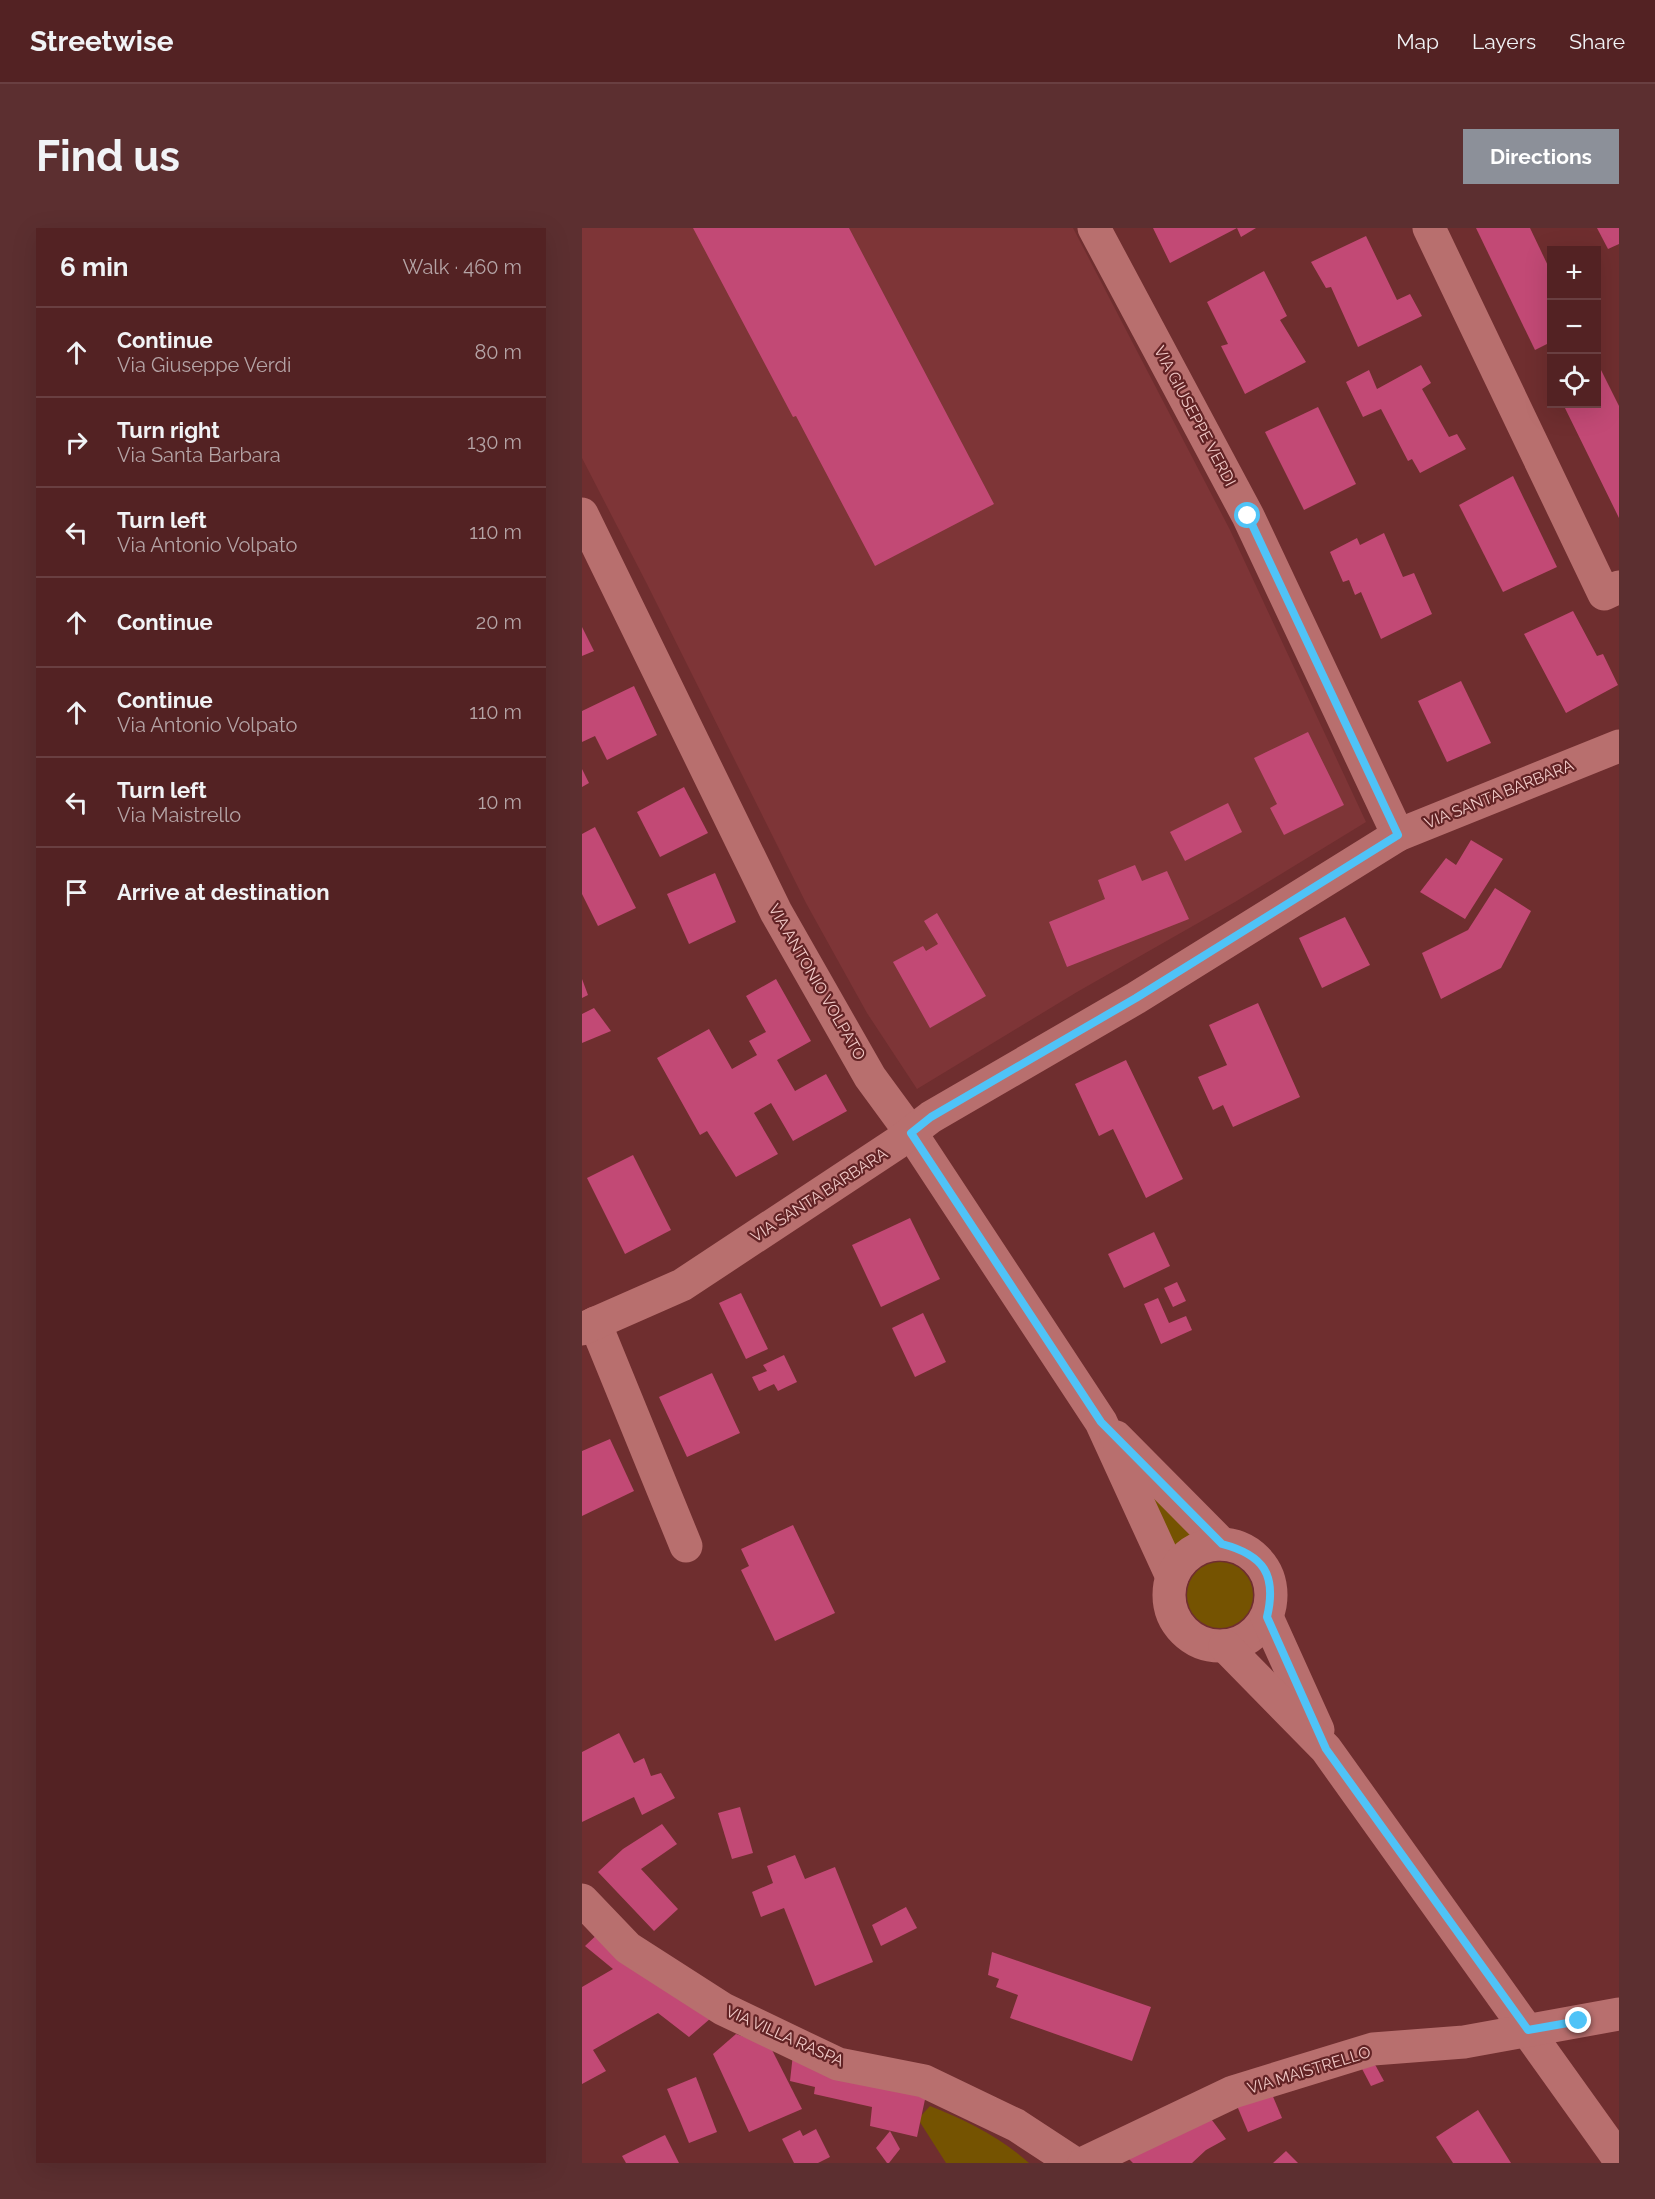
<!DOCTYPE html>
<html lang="en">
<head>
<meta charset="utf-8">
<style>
  body { margin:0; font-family:Raleway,sans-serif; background:#5c2f30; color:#f1f3f6 }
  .controls { position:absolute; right:18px; top:18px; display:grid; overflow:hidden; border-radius:0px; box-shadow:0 6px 24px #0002 }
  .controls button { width:54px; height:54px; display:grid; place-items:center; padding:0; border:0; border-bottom:2px solid #693f41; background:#532223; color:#f1f3f6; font:30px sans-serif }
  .stop { position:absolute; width:18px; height:18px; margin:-14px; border:4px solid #4fc3f7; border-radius:50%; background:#fff }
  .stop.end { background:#4fc3f7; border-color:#fff; box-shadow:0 2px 6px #0008 }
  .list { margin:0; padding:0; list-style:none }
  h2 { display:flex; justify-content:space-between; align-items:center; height:78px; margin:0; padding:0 24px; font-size:26px }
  h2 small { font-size:20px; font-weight:400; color:#b5a4a6 }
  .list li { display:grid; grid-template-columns:39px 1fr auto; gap:18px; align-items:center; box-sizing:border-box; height:90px; padding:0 24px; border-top:2px solid #693f41 }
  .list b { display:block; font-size:22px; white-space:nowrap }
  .list p { margin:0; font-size:20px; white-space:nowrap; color:#b5a4a6 }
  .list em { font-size:20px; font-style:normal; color:#b5a4a6 }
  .icon { flex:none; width:33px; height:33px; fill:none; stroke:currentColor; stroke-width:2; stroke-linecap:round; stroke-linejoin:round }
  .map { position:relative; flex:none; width:1037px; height:1935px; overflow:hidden; border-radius:0px }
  header { display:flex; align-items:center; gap:36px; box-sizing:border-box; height:84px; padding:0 30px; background:#532223; border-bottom:2px solid #693f41 }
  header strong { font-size:28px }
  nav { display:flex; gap:33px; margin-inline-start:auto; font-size:21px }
  .intro { display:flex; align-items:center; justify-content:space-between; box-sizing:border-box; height:144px; padding:0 36px }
  h1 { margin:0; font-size:42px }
  .button { padding:15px 27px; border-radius:0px; background:#8c9099; color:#fff; font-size:21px; font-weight:700 }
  main { display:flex; gap:36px; padding:0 36px }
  aside { flex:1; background:#532223; border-radius:0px; box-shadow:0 6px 24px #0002 }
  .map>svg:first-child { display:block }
  .built { fill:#7e3537 }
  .green { fill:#755301 }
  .building { fill:#c24975 }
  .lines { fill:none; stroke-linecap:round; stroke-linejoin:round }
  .minor { stroke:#b86f6e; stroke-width:33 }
  .route { stroke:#4fc3f7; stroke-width:8 }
  .labels { text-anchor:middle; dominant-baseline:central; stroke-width:4.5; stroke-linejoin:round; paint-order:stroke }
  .street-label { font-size:16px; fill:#f2cac8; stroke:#632325 }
</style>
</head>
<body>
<header>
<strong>Streetwise</strong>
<nav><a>Map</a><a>Layers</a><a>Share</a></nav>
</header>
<div class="intro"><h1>Find us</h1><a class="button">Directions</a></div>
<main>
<aside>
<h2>6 min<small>Walk · 460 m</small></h2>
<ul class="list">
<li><svg class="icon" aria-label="ahead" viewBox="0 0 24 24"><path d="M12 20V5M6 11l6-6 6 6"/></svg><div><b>Continue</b><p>Via Giuseppe Verdi</p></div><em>80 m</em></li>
<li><svg class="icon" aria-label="right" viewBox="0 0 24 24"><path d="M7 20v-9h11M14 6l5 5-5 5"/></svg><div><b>Turn right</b><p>Via Santa Barbara</p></div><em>130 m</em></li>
<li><svg class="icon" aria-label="left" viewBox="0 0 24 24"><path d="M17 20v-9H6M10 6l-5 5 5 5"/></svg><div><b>Turn left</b><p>Via Antonio Volpato</p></div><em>110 m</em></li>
<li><svg class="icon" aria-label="ahead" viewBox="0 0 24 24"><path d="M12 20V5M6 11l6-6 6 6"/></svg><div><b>Continue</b></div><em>20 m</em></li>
<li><svg class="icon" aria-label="ahead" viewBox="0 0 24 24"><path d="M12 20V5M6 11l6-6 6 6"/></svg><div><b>Continue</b><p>Via Antonio Volpato</p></div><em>110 m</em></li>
<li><svg class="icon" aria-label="left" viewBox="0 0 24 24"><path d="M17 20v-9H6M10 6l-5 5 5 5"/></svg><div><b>Turn left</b><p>Via Maistrello</p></div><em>10 m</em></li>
<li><svg class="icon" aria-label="arrive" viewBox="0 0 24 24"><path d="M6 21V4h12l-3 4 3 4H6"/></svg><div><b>Arrive at destination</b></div></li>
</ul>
</aside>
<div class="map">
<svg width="1037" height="1935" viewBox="0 0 1037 1935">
  <rect width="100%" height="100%" fill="#6f2e2f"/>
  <path class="built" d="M0,0H491L648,302L784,594L653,674L495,764L335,861L285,785L224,675L65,356L0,230Z"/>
  <g class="green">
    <path d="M560,1253L612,1306L589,1322Z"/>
    <circle cx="638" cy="1367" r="33"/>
    <path d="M348,1878C384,1892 418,1909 447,1935H364L336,1891Z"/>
  </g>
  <g class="building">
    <path d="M111,0H267L412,276L293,338L214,188L211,189Z"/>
    <path d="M571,0H674L659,9L655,0L588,35Z"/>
    <path d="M894,0H948L969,44V114L953,122Z"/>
    <path d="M1015,0H1037V16L1026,21Z"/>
    <path d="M784,8L815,72L828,66L840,88L776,119L749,59L744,60L729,34Z"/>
    <path d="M682,43L705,88L698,92L724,134L663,166L639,118L646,116L625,74Z"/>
    <path d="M839,137L849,155L840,161L867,209L875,206L884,221L838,245L830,231L826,233L799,181L781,189L764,154L787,142L795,161Z"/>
    <path d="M1018,140L1037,178V290L981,176H1014V142Z"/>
    <path d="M736,179L774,256L722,282L683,204Z"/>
    <path d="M931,248L975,339L921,364L877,277Z"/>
    <path d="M802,305L821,349L832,345L850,386L799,411L779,364L773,367L767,352L761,354L748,324L775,310L778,317Z"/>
    <path d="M991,383L1015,428L1021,426L1036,457L984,485L942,406Z"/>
    <path d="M0,399L12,423L0,428Z"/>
    <path d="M879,453L909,515L865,534L836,473Z"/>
    <path d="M52,458L75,507L25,532L13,508L0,514V483Z"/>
    <path d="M726,504L762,577L702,607L688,580L695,576L672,530Z"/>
    <path d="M0,541L7,555L0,559Z"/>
    <path d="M102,559L126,605L78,629L55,584Z"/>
    <path d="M646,575L660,604L603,633L588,604Z"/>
    <path d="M13,599L54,680L16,698L0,666V606Z"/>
    <path d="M889,612L921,631L883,691L838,664L864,630L874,637Z"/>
    <path d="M553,637L560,653L585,643L607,691L485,739L467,694L523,671L516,652Z"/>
    <path d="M133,645L154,694L107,716L85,666Z"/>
    <path d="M913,660L949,683L919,740L859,771L840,725L886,702Z"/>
    <path d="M355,685L404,768L348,800L311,734L341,718L344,723L356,716L342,693Z"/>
    <path d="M763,689L788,737L740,760L717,710Z"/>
    <path d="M0,751L6,767L0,770Z"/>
    <path d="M194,751L229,813L195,832L213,863L244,846L265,883L211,913L189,875L172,885L196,926L154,949L125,903L118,907L75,830L127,801L150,841L175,827L167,813L184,804L164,768Z"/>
    <path d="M676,775L718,869L651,899L641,877L631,882L616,849L645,837L627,797Z"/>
    <path d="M12,780L29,803L0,815V786Z"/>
    <path d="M544,832L601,951L564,970L531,901L517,908L493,856Z"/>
    <path d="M51,927L89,1002L43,1026L5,950Z"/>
    <path d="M328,990L358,1051L299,1079L270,1017Z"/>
    <path d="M572,1004L588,1038L542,1060L526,1026Z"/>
    <path d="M595,1054L604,1073L591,1079L582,1060Z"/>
    <path d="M159,1065L186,1121L164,1131L137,1075Z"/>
    <path d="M576,1070L587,1095L604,1088L610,1102L579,1116L562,1076Z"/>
    <path d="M341,1085L364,1134L333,1149L310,1100Z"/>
    <path d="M202,1127L215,1154L196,1163L192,1156L177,1163L170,1149L185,1143L181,1137Z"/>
    <path d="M130,1145L158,1205L105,1229L77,1169Z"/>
    <path d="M28,1211L52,1263L0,1288V1223Z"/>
    <path d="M211,1297L253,1385L193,1413L159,1342L167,1338L159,1321Z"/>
    <path d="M37,1505L52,1535L62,1530L69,1548L79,1545L93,1570L60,1587L52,1569L0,1594V1524Z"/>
    <path d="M158,1579L171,1625L150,1631L136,1585Z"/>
    <path d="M80,1596L95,1616L59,1641L96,1681L72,1703L16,1644L41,1621Z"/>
    <path d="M213,1627L223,1651L253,1639L291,1734L233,1758L202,1680L179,1689L170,1664L191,1655L185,1638Z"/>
    <path d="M324,1679L335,1700L299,1718L290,1697Z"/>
    <path d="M22,1700L129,1790L107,1809L76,1785L11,1822L24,1843L0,1856V1759L31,1741L3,1718Z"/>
    <path d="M410,1724L569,1779L550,1833L428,1790L436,1767L414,1759L417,1751L406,1747Z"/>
    <path d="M154,1806L188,1818L220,1881L167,1904L131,1826Z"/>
    <path d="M211,1826L345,1862L335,1909L288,1898L290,1879L232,1866L233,1859L208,1853Z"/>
    <path d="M790,1831L802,1853L789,1858L777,1835Z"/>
    <path d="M114,1849L135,1904L107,1915L85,1861Z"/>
    <path d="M687,1859L700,1890L666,1904L653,1873Z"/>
    <path d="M621,1880L644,1911L624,1922L610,1935H551L544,1928Z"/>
    <path d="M896,1882L929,1935H871L854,1909Z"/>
    <path d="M234,1901L248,1929L236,1935H212L200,1911L218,1902L221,1908Z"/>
    <path d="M308,1903L318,1921L307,1935H305L294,1920Z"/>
    <path d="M83,1907L97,1935H44L40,1928Z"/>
    <path d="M704,1923L716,1935H691Z"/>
  </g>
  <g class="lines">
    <g class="minor">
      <path d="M512,0L666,288L816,607"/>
      <path d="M847,0L1022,366L1037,359"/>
      <path d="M0,286L194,684L288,849L329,905L519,1194L590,1349"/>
      <path d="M13,1095L104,1318"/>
      <path d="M0,1101L100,1057L315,915L349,889L554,770L816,607L1037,518"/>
      <path d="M534,1209L640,1316"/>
      <circle cx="638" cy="1367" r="51"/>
      <path d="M685,1389L736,1502"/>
      <path d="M643,1418L744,1521L1037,1931"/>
      <path d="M0,1672L46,1720L141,1781L256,1836L342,1853L434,1897L492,1935"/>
      <path d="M502,1935L651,1864L791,1821L882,1814L1037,1786"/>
    </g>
  </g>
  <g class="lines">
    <path class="route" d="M666,288L816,607L554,770L349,889L329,905L519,1194L640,1316C682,1327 695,1347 685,1389L744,1521L946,1802L997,1793"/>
  </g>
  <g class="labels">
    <g class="street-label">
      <text transform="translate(613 188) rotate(62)">VIA GIUSEPPE VERDI</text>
      <text transform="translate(917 566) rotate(-22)">VIA SANTA BARBARA</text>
      <text transform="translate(235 754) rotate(60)">VIA ANTONIO VOLPATO</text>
      <text transform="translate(237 967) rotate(-33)">VIA SANTA BARBARA</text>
      <text transform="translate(203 1808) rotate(24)">VIA VILLA RASPA</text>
      <text transform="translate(727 1842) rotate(-17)">VIA MAISTRELLO</text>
    </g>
  </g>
</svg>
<div class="controls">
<button>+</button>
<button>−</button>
<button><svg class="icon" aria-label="locate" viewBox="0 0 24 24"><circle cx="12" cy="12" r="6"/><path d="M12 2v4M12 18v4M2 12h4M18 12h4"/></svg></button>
</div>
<div class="stop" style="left:666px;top:288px"></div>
<div class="stop end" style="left:997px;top:1793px"></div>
</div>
</main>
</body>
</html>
